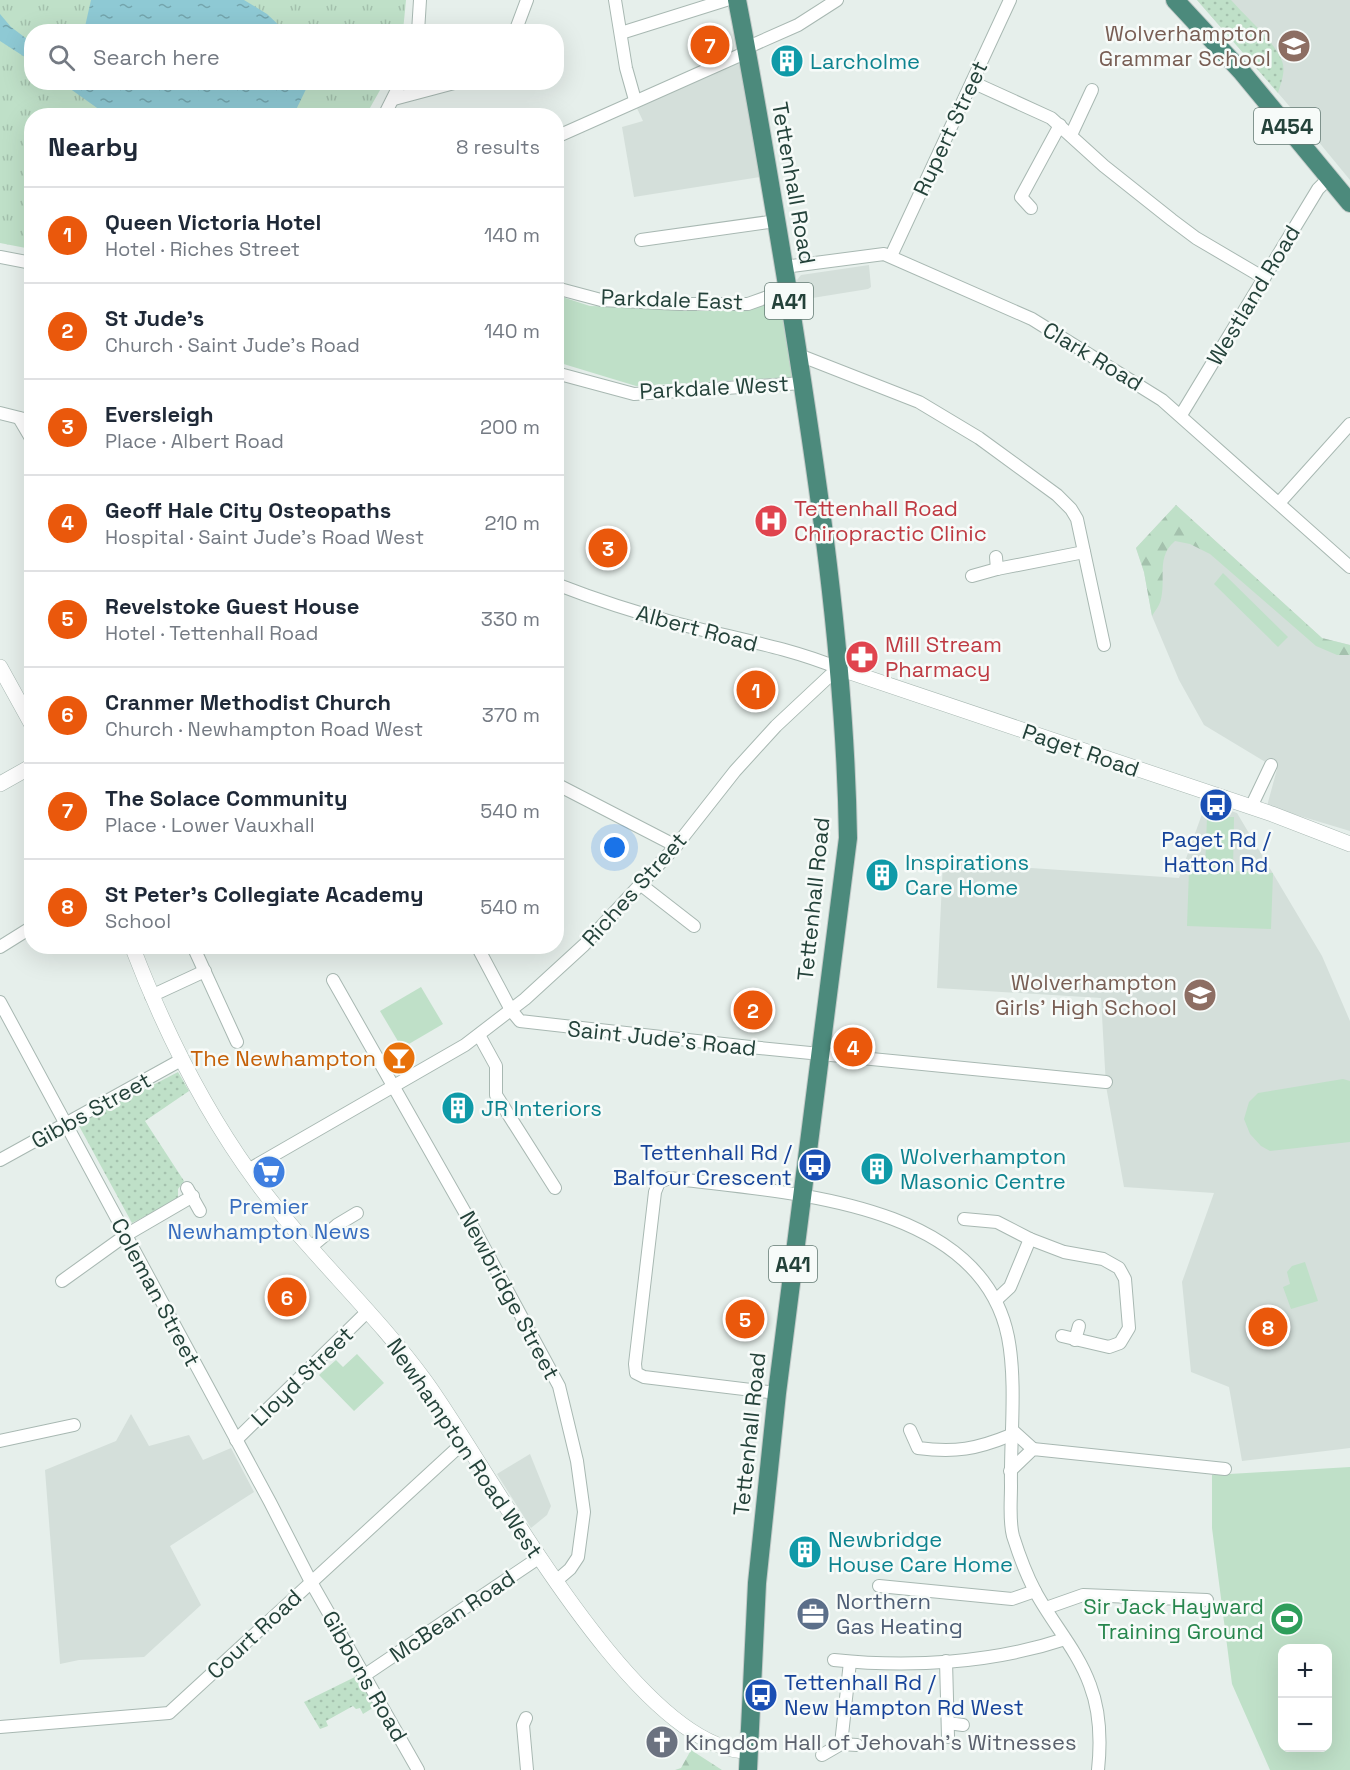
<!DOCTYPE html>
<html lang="en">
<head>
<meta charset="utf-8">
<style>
  body { margin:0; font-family:"Space Grotesk",sans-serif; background:#f6f6f7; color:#1f2937 }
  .controls { position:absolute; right:18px; bottom:18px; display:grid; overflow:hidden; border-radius:12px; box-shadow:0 6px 24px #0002 }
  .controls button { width:54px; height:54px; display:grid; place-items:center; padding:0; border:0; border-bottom:2px solid #e0e1e3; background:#fff; color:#1f2937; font:30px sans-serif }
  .you { position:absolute; left:615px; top:848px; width:21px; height:21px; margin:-15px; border:4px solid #fff; border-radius:50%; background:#1a73e8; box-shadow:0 0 0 9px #1a73e833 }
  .badge { display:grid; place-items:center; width:39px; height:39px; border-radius:50%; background:#ea580c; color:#fff; font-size:20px; font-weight:700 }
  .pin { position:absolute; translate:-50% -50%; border:3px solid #fff; box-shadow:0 2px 6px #0006 }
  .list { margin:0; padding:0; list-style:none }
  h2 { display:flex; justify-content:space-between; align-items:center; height:78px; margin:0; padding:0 24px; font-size:26px }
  h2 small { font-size:20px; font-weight:400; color:#747a83 }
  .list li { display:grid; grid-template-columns:39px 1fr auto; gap:18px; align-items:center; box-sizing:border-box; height:96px; padding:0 24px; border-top:2px solid #e0e1e3 }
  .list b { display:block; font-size:22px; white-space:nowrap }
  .list p { margin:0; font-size:20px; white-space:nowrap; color:#747a83 }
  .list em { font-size:20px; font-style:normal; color:#747a83 }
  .icon { flex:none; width:33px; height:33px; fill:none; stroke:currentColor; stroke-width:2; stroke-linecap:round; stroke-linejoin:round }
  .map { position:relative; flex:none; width:1350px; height:1770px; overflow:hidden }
  .search { position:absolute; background:#fff; box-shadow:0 6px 24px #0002; left:24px; top:24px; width:540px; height:66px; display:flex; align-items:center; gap:15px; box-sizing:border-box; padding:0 21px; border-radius:24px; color:#747a83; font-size:22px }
  .panel { position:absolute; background:#fff; box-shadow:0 6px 24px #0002; left:24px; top:108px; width:540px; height:846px; border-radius:24px }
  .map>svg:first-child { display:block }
  .built { fill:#d4dfda }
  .grass { fill:url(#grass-dots) }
  .forest { fill:url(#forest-firs) }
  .park { fill:url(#park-tufts) }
  .garden { fill:#bfe0c8; fill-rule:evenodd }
  .water { fill:url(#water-ripples) }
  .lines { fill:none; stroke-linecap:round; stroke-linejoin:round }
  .minor-casing { stroke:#a8b8b2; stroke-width:14 }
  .tertiary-casing { stroke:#a8b8b2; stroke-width:16 }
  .trunk-casing { stroke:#c2cac8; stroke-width:20 }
  .minor { stroke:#fff; stroke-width:12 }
  .tertiary { stroke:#fff; stroke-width:15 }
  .trunk { stroke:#4c8a7c; stroke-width:18 }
  .labels { text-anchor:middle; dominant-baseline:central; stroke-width:5; stroke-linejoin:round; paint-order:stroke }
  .shield { fill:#f7fbf9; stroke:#637a73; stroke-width:1.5 }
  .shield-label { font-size:21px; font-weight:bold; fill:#24423a }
  .education-label { font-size:22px; fill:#785e54; stroke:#f7fbf9; text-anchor:end }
  .culture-label { font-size:22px; fill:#0d838f; stroke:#f7fbf9; text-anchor:start }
  .street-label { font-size:22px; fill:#24423a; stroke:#f7fbf9 }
  .health-label { font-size:22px; fill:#be3a42; stroke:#f7fbf9; text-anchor:start }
  .transit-label { font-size:22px; fill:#164399; stroke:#f7fbf9 }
  .food-label { font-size:22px; fill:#c56008; stroke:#f7fbf9; text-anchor:end }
  .shop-label { font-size:22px; fill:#366cbe; stroke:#f7fbf9 }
  .service-label { font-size:22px; fill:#4e5e75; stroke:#f7fbf9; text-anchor:start }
  .leisure-label { font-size:22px; fill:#27864d; stroke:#f7fbf9; text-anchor:end }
  .worship-label { font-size:22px; fill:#5b616d; stroke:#f7fbf9; text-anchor:start }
</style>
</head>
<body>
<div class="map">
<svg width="1350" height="1770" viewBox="0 0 1350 1770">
  <defs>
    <pattern id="grass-dots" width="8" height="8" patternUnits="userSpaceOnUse" patternTransform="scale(1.5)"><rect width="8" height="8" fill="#bfe0c8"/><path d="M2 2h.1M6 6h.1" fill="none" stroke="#a4c1ad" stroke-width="1.8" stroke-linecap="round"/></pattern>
    <pattern id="forest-firs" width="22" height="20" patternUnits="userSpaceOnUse" patternTransform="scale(1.5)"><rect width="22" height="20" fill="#bfe0c8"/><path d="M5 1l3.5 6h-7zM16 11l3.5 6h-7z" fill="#a4c1ad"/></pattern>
    <pattern id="park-tufts" width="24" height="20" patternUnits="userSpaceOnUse" patternTransform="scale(1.5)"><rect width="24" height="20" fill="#bfe0c8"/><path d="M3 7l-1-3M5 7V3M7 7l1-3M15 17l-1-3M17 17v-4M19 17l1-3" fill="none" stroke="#a4c1ad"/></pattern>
    <pattern id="water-ripples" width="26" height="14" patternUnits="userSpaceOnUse" patternTransform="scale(1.5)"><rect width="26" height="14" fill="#8ec9d4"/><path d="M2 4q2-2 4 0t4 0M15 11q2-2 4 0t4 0" fill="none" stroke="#74a5ad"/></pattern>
  </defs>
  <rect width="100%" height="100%" fill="#e6efeb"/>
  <g class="built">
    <path d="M1197,0H1350V180L1285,101Z"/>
    <path d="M740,58L760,177L634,197L622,127L643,121L635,104Z"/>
    <path d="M869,265L871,287L868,289L800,300L797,280L801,275Z"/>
    <path d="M1176,505L1322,638L1350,645V831L1267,806L1277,769L1204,725L1179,680L1152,616L1144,572L1136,548Z"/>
    <path d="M1206,803L1237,813L1322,956L1350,1021V1448L1242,1461L1229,1387L1191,1372L1182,1282L1214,1193L1124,1187L1106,1086L1101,998L937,988L943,862L1179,878Z"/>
    <path d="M131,1414L149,1446L189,1435L203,1460L231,1448L254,1492L170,1546L201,1605L144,1657L79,1660L60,1664L45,1470L116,1441Z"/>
    <path d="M530,1454L551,1506L547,1515L531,1528L497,1474Z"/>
  </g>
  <g class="grass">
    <path d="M1197,0H1231C1245,16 1275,42 1282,61C1286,71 1281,83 1278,93Z"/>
    <path d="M178,1072L189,1091L145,1121L184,1181L178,1189V1199L132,1223L78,1124Z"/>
    <path d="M359,1675L376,1706L363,1714L360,1708L356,1709L353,1706L326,1721L328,1726L320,1729L304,1702Z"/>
  </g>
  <g class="forest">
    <path d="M1176,505L1322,638L1350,645V655H1337L1316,646L1210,554L1190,544L1175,541C1156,557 1166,577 1161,599C1160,605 1155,611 1152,616L1144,572L1136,548Z"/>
    <path d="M691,1750L722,1770H675L681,1768Z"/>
  </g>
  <path class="park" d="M0,0H406L403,31L32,32V82L384,83L366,115L32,116L31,249L0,243Z"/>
  <g class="garden">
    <path d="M556,295L590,306L747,310L781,299L793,377L636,386L557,362Z"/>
    <path d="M1223,573L1288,637L1278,647L1214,584Z"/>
    <path d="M1207,817H1234L1233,871L1273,873L1271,929L1187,926L1189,870L1205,871Z"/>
    <path d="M421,987L443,1024L402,1048L380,1011Z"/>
    <path d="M1343,1079L1350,1081V1142L1270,1151L1261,1146L1250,1134L1244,1119L1249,1102L1258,1093Z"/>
    <path d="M1305,1262L1318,1301L1291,1309L1283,1287L1290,1284L1287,1272L1292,1266Z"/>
    <path d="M357,1354L384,1383L354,1411L319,1375L336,1360L343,1367Z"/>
    <path d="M1350,1467V1770H1270L1232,1684L1212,1528V1475ZM1282,1648H1328V1748H1282Z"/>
  </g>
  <g class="water">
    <path d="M91,0H244L267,14L285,31H84Z"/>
    <path d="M0,14L11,27L31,42V61L0,41Z"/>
    <path d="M62,83H309L293,116L107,115Z"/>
  </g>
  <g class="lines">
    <g class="minor-casing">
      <g id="minor">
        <path d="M615,0L626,68L635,100"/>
        <path d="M418,32L420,0"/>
        <path d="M515,32L527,0"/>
        <path d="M621,33L726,0"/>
        <path d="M746,48L798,25L837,0"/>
        <path d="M972,82L1051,118L1104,166L1172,220L1196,238L1264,278"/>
        <path d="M394,99L458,82"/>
        <path d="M384,116L401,82"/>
        <path d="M1071,135L1092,90"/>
        <path d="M556,137L747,52"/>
        <path d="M1031,208L1021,197L1060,125"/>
        <path d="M641,240L776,221"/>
        <path d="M891,256L1010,0"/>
        <path d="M0,257L32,263"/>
        <path d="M784,267L884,254L1032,319L1162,400L1350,567"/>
        <path d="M556,288L601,300L680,304H748L787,290"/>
        <path d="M799,355L919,402L979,438L1057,495L1071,509L1077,519L1104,645"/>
        <path d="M556,373L634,394L803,383"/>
        <path d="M0,413L32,421"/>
        <path d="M1181,415L1318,189L1330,177"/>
        <path d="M19,418L32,440"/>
        <path d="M1279,503L1350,424"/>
        <path d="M996,557L997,569"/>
        <path d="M972,576L997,569L1084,552"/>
        <path d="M556,784L676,846"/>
        <path d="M1251,807L1271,765"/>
        <path d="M640,884L694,926"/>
        <path d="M193,946L237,1042"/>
        <path d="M477,946L511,1010L520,1021L750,1047L1106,1082"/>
        <path d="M0,947L32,927"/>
        <path d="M333,980L467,1216L559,1386L577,1461L584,1512L578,1557L570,1569L556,1581"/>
        <path d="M151,996L205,971"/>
        <path d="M0,1002L270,1502L311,1582L418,1770"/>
        <path d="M479,1035L496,1066V1095L555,1188"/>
        <path d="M0,1160L181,1060"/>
        <path d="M248,1170L465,1045L525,999L584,945L676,846L735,771L776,726L838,668C787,647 732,638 679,624C637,613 597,600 556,584"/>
        <path d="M187,1188L200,1211"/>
        <path d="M964,1219L997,1222L1030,1239L1064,1252L1103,1259L1119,1268L1125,1279L1129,1328L1120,1343L1109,1347L1062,1336"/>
        <path d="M311,1247L337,1225L357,1213"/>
        <path d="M62,1281L126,1235L193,1196"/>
        <path d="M996,1300L1010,1287L1030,1239"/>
        <path d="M1075,1340L1079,1326"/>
        <path d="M777,1393L644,1377L636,1373L635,1364L655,1192L659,1182L670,1178C780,1193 980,1198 1008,1337C1017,1383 1010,1440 1011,1486C1011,1502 1009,1521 1013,1536C1019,1555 1026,1574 1035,1591C1052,1623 1078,1651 1090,1685C1100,1711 1101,1742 1098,1770"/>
        <path d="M910,1430L918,1448C955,1453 977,1449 1011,1435"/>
        <path d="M1012,1430L1033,1449"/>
        <path d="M236,1440L368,1311"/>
        <path d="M0,1441L74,1425"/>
        <path d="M1010,1471L1033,1449L1225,1469"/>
        <path d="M879,1586L1012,1599L1035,1591"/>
        <path d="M1046,1608L1083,1595L1207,1600"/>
        <path d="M834,1660C910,1668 993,1663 1065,1639"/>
        <path d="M946,1661L948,1737"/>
        <path d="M365,1675L540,1557"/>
        <path d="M526,1718L523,1725L527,1770"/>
        <path d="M948,1723L963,1725"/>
        <path d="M0,1727L169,1713L465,1441"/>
        <path d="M841,1744L850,1662"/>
        <path d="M822,1755L841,1744L857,1745"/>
      </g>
    </g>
    <g class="tertiary-casing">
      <g id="tertiary">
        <path d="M0,667L32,725"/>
        <path d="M838,668L1272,814L1350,844"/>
        <path d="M0,784L32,766"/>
        <path d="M132,946C164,1030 204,1111 258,1184C309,1253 374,1311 425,1381C488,1467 635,1750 747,1751"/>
      </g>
    </g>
    <g class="trunk-casing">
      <g id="trunk">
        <path d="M737,0C756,97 772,194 788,291C817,472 845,654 848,838L777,1393L757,1583L748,1770"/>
        <path d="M1175,0L1241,71L1350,203"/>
      </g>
    </g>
    <use href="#minor" class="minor"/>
    <use href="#tertiary" class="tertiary"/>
    <use href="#trunk" class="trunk"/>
  </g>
  <defs>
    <g id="school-disc" transform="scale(1.725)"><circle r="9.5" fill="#8d6e63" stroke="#f7fbf9"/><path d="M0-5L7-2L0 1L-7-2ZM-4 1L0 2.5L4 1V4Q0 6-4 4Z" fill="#fff"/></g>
    <g id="building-disc" transform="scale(1.725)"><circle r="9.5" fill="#0f9aa8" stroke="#f7fbf9"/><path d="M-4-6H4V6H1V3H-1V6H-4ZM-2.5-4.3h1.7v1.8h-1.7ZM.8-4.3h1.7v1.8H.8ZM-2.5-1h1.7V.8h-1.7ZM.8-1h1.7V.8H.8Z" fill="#fff"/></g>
    <g id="hospital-disc" transform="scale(1.725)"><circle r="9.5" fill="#e0444e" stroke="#f7fbf9"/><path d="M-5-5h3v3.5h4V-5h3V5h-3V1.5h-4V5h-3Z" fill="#fff"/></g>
    <g id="pharmacy-disc" transform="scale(1.725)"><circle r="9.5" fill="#e0444e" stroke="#f7fbf9"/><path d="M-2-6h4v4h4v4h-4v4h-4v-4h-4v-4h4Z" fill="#fff"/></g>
    <g id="bus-disc" transform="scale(1.725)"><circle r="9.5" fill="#1a4fb4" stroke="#f7fbf9"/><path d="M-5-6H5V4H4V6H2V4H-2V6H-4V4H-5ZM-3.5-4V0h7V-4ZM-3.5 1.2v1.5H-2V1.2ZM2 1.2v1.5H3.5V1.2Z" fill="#fff"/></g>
    <g id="bar-disc" transform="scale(1.725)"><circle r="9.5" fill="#e8710a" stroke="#f7fbf9"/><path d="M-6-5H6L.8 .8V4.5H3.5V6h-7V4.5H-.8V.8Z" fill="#fff"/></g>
    <g id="supermarket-disc" transform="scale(1.725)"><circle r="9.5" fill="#3f7fe0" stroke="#f7fbf9"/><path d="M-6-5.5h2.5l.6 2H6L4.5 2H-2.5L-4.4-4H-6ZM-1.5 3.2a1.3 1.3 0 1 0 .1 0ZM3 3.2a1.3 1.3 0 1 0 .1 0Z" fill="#fff"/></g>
    <g id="office-disc" transform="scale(1.725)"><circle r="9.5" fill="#5c6f8a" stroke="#f7fbf9"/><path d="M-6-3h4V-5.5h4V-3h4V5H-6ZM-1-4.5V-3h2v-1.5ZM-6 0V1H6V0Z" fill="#fff"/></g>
    <g id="stadium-disc" transform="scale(1.725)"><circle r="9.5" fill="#2e9e5b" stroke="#f7fbf9"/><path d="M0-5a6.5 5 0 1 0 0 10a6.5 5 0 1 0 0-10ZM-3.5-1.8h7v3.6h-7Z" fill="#fff"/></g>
    <g id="church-disc" transform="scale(1.725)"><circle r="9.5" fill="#6b7280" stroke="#f7fbf9"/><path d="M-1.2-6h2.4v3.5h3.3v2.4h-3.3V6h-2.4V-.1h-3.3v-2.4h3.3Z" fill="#fff"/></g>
  </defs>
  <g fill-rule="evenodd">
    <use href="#school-disc" x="1294" y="46"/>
    <use href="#building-disc" x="787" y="61"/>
    <use href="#hospital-disc" x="771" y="521"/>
    <use href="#pharmacy-disc" x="862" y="657"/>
    <use href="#bus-disc" x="1216" y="805"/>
    <use href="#building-disc" x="882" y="875"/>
    <use href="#school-disc" x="1200" y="995"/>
    <use href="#bar-disc" x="399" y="1058"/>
    <use href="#building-disc" x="458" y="1108"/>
    <use href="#bus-disc" x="815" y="1165"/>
    <use href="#building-disc" x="877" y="1169"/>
    <use href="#supermarket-disc" x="269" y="1172"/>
    <use href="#building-disc" x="805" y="1552"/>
    <use href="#office-disc" x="813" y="1614"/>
    <use href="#stadium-disc" x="1287" y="1619"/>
    <use href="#bus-disc" x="761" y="1695"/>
    <use href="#church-disc" x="662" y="1742"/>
  </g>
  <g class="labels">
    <g class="shield">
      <rect x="1254" y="108" width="66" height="36" rx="4.5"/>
      <rect x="765" y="283" width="48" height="36" rx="4.5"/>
      <rect x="769" y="1246" width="48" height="36" rx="4.5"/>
    </g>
    <g class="shield-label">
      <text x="1287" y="126">A454</text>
      <text x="789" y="301">A41</text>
      <text x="793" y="1264">A41</text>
    </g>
    <g class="education-label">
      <text x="1271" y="33">Wolverhampton<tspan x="1271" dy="25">Grammar School</tspan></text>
      <text x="1177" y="982">Wolverhampton<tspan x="1177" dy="25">Girls' High School</tspan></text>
    </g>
    <g class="culture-label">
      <text x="810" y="61">Larcholme</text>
      <text x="905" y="862">Inspirations<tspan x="905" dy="25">Care Home</tspan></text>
      <text x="481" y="1108">JR Interiors</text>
      <text x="900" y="1156">Wolverhampton<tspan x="900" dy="25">Masonic Centre</tspan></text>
      <text x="828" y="1539">Newbridge<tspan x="828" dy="25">House Care Home</tspan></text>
    </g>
    <g class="street-label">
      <text transform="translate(950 128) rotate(-65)">Rupert Street</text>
      <text transform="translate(794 183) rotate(80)">Tettenhall Road</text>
      <text transform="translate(1253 295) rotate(-59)">Westland Road</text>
      <text transform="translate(672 299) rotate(2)">Parkdale East</text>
      <text transform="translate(1093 356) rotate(31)">Clark Road</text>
      <text transform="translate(714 387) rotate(-3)">Parkdale West</text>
      <text transform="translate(697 628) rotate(15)">Albert Road</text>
      <text transform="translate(1081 750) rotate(19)">Paget Road</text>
      <text transform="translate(634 889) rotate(-48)">Riches Street</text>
      <text transform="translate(813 899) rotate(-84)">Tettenhall Road</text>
      <text transform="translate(662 1038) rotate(6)">Saint Jude's Road</text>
      <text transform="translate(91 1110) rotate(-29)">Gibbs Street</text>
      <text transform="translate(156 1292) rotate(62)">Coleman Street</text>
      <text transform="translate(510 1295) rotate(62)">Newbridge Street</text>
      <text transform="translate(302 1376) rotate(-44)">Lloyd Street</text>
      <text transform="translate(749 1434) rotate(-84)">Tettenhall Road</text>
      <text transform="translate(465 1448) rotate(56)">Newhampton Road West</text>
      <text transform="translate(452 1616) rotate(-34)">McBean Road</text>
      <text transform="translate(254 1634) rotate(-43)">Court Road</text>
      <text transform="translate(365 1676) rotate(60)">Gibbons Road</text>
    </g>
    <g class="health-label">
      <text x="794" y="508">Tettenhall Road<tspan x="794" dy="25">Chiropractic Clinic</tspan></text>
      <text x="885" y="644">Mill Stream<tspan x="885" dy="25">Pharmacy</tspan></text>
    </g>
    <g class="transit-label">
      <text x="1216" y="839">Paget Rd /<tspan x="1216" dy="25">Hatton Rd</tspan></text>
      <text x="792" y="1152" text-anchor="end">Tettenhall Rd /<tspan x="792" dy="25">Balfour Crescent</tspan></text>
      <text x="784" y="1682" text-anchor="start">Tettenhall Rd /<tspan x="784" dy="25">New Hampton Rd West</tspan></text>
    </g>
    <g class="food-label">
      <text x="376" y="1058">The Newhampton</text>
    </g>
    <g class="shop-label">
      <text x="269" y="1206">Premier<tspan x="269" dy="25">Newhampton News</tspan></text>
    </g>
    <g class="service-label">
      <text x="836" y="1601">Northern<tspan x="836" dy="25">Gas Heating</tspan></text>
    </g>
    <g class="leisure-label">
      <text x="1264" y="1606">Sir Jack Hayward<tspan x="1264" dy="25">Training Ground</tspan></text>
    </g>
    <g class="worship-label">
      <text x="685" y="1742">Kingdom Hall of Jehovah's Witnesses</text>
    </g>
  </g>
</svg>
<div class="controls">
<button>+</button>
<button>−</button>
</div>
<div class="you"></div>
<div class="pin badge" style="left:756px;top:690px">1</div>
<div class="pin badge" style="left:753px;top:1010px">2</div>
<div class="pin badge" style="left:608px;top:548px">3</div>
<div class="pin badge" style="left:853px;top:1047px">4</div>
<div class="pin badge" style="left:745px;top:1319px">5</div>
<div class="pin badge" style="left:287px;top:1297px">6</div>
<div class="pin badge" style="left:710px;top:45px">7</div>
<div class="pin badge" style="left:1268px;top:1327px">8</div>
<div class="search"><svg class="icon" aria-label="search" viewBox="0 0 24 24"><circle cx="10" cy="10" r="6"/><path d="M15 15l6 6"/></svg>Search here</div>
<section class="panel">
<h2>Nearby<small>8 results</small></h2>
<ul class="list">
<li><span class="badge">1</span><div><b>Queen Victoria Hotel</b><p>Hotel · Riches Street</p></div><em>140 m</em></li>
<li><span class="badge">2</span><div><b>St Jude's</b><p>Church · Saint Jude's Road</p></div><em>140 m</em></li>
<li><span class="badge">3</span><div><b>Eversleigh</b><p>Place · Albert Road</p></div><em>200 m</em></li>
<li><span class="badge">4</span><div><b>Geoff Hale City Osteopaths</b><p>Hospital · Saint Jude's Road West</p></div><em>210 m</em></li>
<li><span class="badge">5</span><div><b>Revelstoke Guest House</b><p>Hotel · Tettenhall Road</p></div><em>330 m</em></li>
<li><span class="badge">6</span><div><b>Cranmer Methodist Church</b><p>Church · Newhampton Road West</p></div><em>370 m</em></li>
<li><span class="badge">7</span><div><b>The Solace Community</b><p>Place · Lower Vauxhall</p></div><em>540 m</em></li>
<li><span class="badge">8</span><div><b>St Peter's Collegiate Academy</b><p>School</p></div><em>540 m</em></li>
</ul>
</section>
</div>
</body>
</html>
